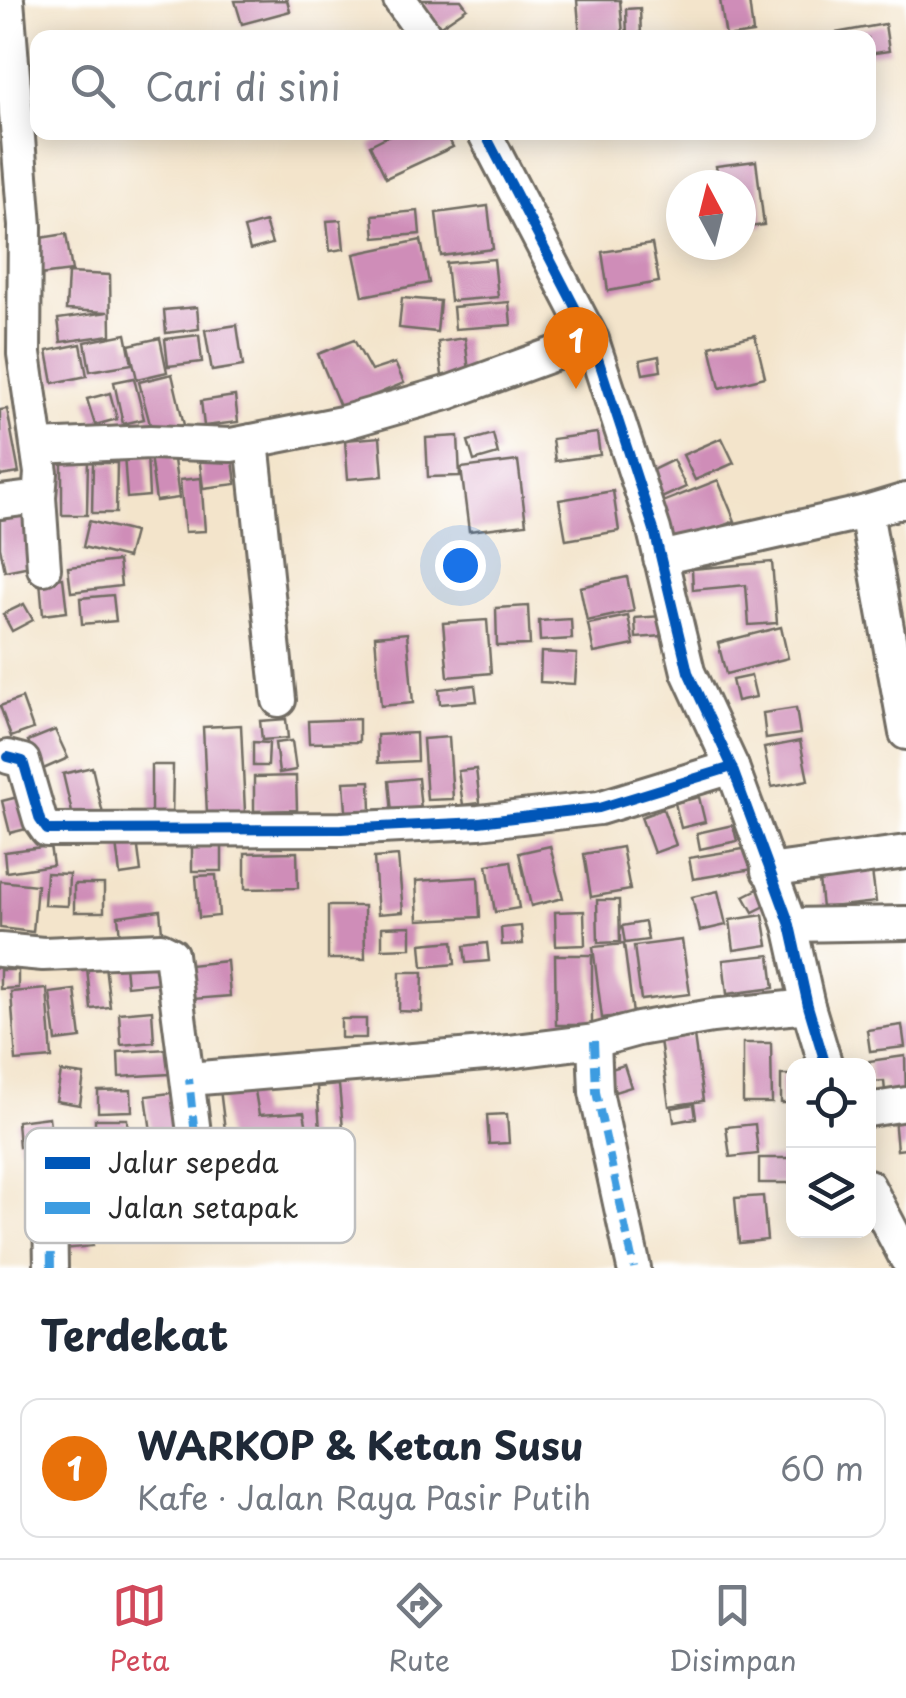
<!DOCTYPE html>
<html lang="id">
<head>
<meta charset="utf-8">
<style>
  body { margin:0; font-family:"Playpen Sans",sans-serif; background:#f2f2f3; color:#1f2937 }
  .controls { position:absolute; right:30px; bottom:30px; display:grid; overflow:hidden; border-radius:20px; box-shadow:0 5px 25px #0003 }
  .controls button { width:90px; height:90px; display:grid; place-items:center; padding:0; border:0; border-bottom:2px solid #e0e1e3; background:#fff; color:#1f2937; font:50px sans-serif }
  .compass { position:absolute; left:666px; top:170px; width:90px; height:90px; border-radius:50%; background:#fff; box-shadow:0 5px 25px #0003; rotate:353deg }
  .you { position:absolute; left:460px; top:565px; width:35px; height:35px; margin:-25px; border:8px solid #fff; border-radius:50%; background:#1a73e8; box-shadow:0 0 0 15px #1a73e833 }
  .badge { display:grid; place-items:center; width:65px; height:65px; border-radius:50%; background:#d1495b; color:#fff; font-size:32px; font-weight:700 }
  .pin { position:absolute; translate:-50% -82px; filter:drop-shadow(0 2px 5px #0008) }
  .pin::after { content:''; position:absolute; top:52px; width:35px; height:30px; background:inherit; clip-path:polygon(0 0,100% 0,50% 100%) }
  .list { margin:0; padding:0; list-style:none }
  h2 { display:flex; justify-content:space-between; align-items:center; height:130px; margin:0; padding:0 40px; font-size:42px }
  h2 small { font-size:32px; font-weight:400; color:#747a83 }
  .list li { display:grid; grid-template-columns:65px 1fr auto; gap:30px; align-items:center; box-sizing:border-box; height:140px; margin:0 20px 20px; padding:0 20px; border:2px solid #e0e1e3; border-radius:20px }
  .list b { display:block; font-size:38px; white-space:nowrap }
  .list p { margin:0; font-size:32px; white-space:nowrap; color:#747a83 }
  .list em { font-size:32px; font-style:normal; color:#747a83 }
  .icon { flex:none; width:55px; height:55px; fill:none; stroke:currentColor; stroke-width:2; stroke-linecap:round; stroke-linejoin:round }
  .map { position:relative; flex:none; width:906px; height:1268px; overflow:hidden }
  .search { position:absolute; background:#fff; box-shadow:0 5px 25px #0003; left:30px; right:30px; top:30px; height:110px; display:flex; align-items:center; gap:25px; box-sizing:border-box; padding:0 35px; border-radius:20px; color:#747a83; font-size:38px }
  .sheet { height:290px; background:#fff }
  nav { display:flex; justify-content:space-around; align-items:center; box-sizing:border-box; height:140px; border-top:2px solid #e0e1e3; background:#fff; font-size:28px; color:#747a83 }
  nav a { display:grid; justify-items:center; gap:5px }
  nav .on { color:#d1495b }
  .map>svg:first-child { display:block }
  .building { fill:#cf8db8 }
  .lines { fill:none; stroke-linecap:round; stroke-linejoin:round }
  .minor-casing { stroke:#716c63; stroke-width:38 }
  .minor { stroke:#fff; stroke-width:32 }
  .quiet { stroke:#3d9ce1; stroke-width:8; stroke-dasharray:15 8; stroke-linecap:butt }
  .cycleway-casing { stroke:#fff; stroke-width:16 }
  .cycleway { stroke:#0057b8; stroke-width:10 }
  .key { fill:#fff; stroke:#bfbfbf; stroke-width:2.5 }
  .key-label { font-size:28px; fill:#2b2b2b }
</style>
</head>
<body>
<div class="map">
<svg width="906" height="1268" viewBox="0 0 906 1268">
  <rect width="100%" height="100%" fill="#fff"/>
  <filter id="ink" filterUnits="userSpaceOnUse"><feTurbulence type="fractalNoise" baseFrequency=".01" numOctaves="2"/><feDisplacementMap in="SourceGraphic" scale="20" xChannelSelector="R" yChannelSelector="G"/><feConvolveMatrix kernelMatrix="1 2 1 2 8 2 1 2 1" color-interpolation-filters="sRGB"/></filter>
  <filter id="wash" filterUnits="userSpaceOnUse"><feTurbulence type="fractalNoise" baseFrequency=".0048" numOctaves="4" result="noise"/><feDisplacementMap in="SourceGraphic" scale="40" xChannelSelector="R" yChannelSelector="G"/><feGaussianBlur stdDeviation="2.25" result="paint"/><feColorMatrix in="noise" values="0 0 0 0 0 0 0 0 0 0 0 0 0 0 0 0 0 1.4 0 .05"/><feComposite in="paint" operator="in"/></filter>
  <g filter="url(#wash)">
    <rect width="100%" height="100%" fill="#f3e4cb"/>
    <g id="blocks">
      <g class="building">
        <path d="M287,0L290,11L242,24L235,1Z"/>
        <path d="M421,0H461L467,8L439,27Z"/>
        <path d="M577,0H620L623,34L580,37Z"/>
        <path d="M720,0H749L753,33L726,37Z"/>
        <path d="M640,8L641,37L627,38L626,9Z"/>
        <path d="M885,24L889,51L868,54V38H808Z"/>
        <path d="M396,132H445L453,147L386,178L370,145Z"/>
        <path d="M756,161L764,225L741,228V185H719L716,166Z"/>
        <path d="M488,206L493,249L441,256L436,213Z"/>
        <path d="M418,211L420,234L375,238L373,215Z"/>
        <path d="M341,220L344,249L330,251L327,221Z"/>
        <path d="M265,222L272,244L250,250L244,228Z"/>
        <path d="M66,234L72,271L39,275L34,239Z"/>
        <path d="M421,240L429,283L363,296L354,254Z"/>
        <path d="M652,244L659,282L608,291L602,252Z"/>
        <path d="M494,259L498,297L450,301L446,263Z"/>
        <path d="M68,273L110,275L111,335L61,342L58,319L108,312L66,310Z"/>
        <path d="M402,298L440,301L437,332L399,328Z"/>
        <path d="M509,302L511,325L455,329L453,307Z"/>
        <path d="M197,307L199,329L166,333L164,310Z"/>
        <path d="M237,325L243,366L212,371L205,330Z"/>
        <path d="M126,334L132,364L90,371L85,342Z"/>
        <path d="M199,335L202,362L168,366L165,339Z"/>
        <path d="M755,335L765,377L720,388L710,346Z"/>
        <path d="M160,338L167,372L137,379L129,345Z"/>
        <path d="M465,338L470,380L443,384L438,342Z"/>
        <path d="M354,340L371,371L395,363L404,383L341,409L318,354Z"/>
        <path d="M81,344L87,376L53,383L47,351Z"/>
        <path d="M659,356L661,371L643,374L640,360Z"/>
        <path d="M172,374L184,425L152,432L139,382Z"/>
        <path d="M134,378L144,419L123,424L114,382Z"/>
        <path d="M110,393L117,419L95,425L87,399Z"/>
        <path d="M235,396L238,422L204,426L201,401Z"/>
        <path d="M7,409L19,473L0,476V410Z"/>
        <path d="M597,433L600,455L555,461L552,439Z"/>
        <path d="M493,434L498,454L474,461L468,441Z"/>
        <path d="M458,436L460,476L428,477L426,438Z"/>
        <path d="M380,437L383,476L348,479L345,440Z"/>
        <path d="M722,438L734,463L695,480L683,455Z"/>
        <path d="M173,452L179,498L156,501L150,455Z"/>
        <path d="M232,452L236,484L203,488L199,456Z"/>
        <path d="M147,453L149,496L127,498L124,454Z"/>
        <path d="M62,457H88L87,515H62Z"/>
        <path d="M673,460L686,487L657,500L644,474Z"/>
        <path d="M518,461L526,524L469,531L461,468Z"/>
        <path d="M93,463H117L116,513H92Z"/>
        <path d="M201,478L205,531L185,532L180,480Z"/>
        <path d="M718,480L735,521L671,546L655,505Z"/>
        <path d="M613,491L619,531L566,540L559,500Z"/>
        <path d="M25,515L35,565L5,571L0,547V520Z"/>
        <path d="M89,521L134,532L127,558L83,547Z"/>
        <path d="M118,561L121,586L71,592L68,567Z"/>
        <path d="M772,562L777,623L749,625L746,585L693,590L692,569Z"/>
        <path d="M627,577L634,611L587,621L580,587Z"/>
        <path d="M63,578L67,612L43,615L40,581Z"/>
        <path d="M113,595L116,621L82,624L80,598Z"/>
        <path d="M24,604L33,620L12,631L3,614Z"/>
        <path d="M528,606L530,645L497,646L496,608Z"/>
        <path d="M628,616L634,645L594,653L588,624Z"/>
        <path d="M662,616L663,636L636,638L635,618Z"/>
        <path d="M571,619L572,639L540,641L539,621Z"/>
        <path d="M487,620L491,673L448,677L443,623Z"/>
        <path d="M781,627L788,658L726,674L718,643Z"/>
        <path d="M407,633L413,703L381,706L375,636Z"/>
        <path d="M541,652L577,654L575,684L540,682Z"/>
        <path d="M751,676L756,697L737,701L732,680Z"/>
        <path d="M475,685L477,701L440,704L439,689Z"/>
        <path d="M22,698L33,729L11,737L0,706Z"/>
        <path d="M796,708L800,734L766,739L763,713Z"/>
        <path d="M286,719L288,738L262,740L260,721Z"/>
        <path d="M359,719V742L309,743L308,721Z"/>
        <path d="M241,725L245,812L207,814L203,727Z"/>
        <path d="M55,730L68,758L41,770L28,741Z"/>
        <path d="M416,733L417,761L378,763L377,735Z"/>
        <path d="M449,737L453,799L427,800L423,739Z"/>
        <path d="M292,741L296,770L279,773L275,743Z"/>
        <path d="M800,741L808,780L772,787L764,748Z"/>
        <path d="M253,742L269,743L268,766H253Z"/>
        <path d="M151,765H173L172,822H151Z"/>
        <path d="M92,767L103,814L74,821L63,774Z"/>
        <path d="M476,769L480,803L463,805L458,771Z"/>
        <path d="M296,776L297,810L254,811V777Z"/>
        <path d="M418,778L421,810L392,813L389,781Z"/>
        <path d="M370,781L371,811H346L344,782Z"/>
        <path d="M30,794L38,826L10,833L2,801Z"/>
        <path d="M699,797L705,822L681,828L675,803Z"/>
        <path d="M663,809L676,845L654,853L641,817Z"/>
        <path d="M733,825L737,841L700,849L697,833Z"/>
        <path d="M137,840L141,872L120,875L116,843Z"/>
        <path d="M50,846L53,865L6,872L4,852Z"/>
        <path d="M222,846V871H192V847Z"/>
        <path d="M550,846L563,898L531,906L519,853Z"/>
        <path d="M622,847L630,890L591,897L584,854Z"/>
        <path d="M749,848L753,869L693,879L689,858Z"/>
        <path d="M297,852L298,888L245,889V853Z"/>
        <path d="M398,856L403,912L378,914L374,858Z"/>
        <path d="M511,861L519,908L495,912L487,865Z"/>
        <path d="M871,864L876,902L822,908L818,871Z"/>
        <path d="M46,873L69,874L68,906L44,905Z"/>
        <path d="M216,875L219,916L199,918L196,876Z"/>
        <path d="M478,877L480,917L418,920L416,881Z"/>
        <path d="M0,881L37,885L33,932L0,928Z"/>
        <rect x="74" y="884" width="30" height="28"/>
        <path d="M760,888L769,904L753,912L744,896Z"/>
        <path d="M718,891L726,925L700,931L692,897Z"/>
        <path d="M597,900H619L620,942L598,943Z"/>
        <path d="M328,906H364L365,959H328Z"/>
        <path d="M160,910L162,932L120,937L118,916Z"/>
        <path d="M584,911L585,945L556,946L555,912Z"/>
        <path d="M763,915L768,945L734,950L730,920Z"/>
        <path d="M645,922L648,940L625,943L622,926Z"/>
        <path d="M411,926V948L382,949V927Z"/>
        <path d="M521,926L523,944L502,945L501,928Z"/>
        <path d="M682,940L690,994L641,1000L634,946Z"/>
        <path d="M453,941L455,964L423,967L421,944Z"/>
        <path d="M487,943L489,961L466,963L464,946Z"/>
        <path d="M624,944L633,1014L602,1018L593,947Z"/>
        <path d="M165,952L168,982L127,986L124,956Z"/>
        <path d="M555,955H592V1025H556Z"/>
        <path d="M770,955L774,988L727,994L723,960Z"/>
        <path d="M227,961L230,996L193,999L189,965Z"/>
        <path d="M105,965L110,1007L91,1009L87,967Z"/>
        <path d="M0,970H18V988L0,989Z"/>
        <path d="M400,972H423L422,1012L399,1011Z"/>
        <path d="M47,989L52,1058L16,1061L11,992Z"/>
        <path d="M75,990L81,1038L56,1041L50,993Z"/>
        <path d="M152,1010L154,1042L121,1045L119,1013Z"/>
        <rect x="341" y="1019" width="25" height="19"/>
        <path d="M902,1025L905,1047L870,1051L867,1030Z"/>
        <path d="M694,1036L703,1101L669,1106L660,1040Z"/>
        <path d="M743,1043H771L772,1103H743Z"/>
        <path d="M168,1049L170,1074L119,1077L118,1052Z"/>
        <path d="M905,1056L906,1100L886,1102L884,1081L871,1082L869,1061Z"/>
        <path d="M624,1065L631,1087L615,1092L608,1070Z"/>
        <path d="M61,1072L84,1075L80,1105L56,1101Z"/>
        <rect x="781" y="1075" width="13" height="28"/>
        <path d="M254,1085L259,1115L304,1112L311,1152L229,1163L220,1089Z"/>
        <path d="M339,1085L343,1129L320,1130L317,1087Z"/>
        <path d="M131,1090L132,1111L98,1112V1091Z"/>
        <path d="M179,1092L184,1136L152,1139L146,1096Z"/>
        <path d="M694,1104L696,1118L674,1122L672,1108Z"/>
        <path d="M507,1114L509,1143L489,1144L487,1115Z"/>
        <path d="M906,1116V1149L897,1150L894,1117Z"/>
        <path d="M49,1117L52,1143L19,1147L17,1121Z"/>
        <path d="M95,1119H127L128,1134L95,1135Z"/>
        <path d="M755,1124L758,1154L730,1157L726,1127Z"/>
        <rect x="759" y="1158" width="35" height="25"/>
        <path d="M763,1196L767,1240L739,1243L735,1198Z"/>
        <path d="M87,1199L93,1246L64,1249L59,1202Z"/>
      </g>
    </g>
  </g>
  <g filter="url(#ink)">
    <use href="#blocks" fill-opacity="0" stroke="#716c63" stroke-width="2.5"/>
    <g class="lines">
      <g class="minor-casing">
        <g id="minor">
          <path d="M400,0L427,38"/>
          <path d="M484,132L592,340L654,530L688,672L732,767L790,925L808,1006L826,1066"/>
          <path d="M252,441L279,700"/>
          <path d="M38,447L150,442L231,445L252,441L342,423L450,392L592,340"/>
          <path d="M39,497L44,568"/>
          <path d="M0,502L39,497L41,473L24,354L25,226L7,0"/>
          <path d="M866,512L906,733"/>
          <path d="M660,558L866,512L906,500"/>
          <path d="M8,757L23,761L40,820L47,830L341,829L479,822L599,808L732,767"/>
          <path d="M768,871L906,852"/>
          <path d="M790,925L906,923"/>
          <path d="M0,950L43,954L161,949L171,954L198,1164L186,1172L64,1194L54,1200L50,1208L51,1268"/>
          <path d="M594,1041L596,1092L634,1268"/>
          <path d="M189,1079L508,1052L594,1041L638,1029L712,1016L808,1006"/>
          <path d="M868,1110L906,1104"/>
          <path d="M868,1186L906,1258"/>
        </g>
      </g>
      <use href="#minor" class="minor"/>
      <g class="quiet">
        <path d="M594,1041L596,1092L634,1268"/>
        <path d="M51,1268L50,1208L54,1200L64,1194L186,1172L198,1164L189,1079"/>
      </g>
      <g class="cycleway-casing">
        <g id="cycleway">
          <path d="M484,132L592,340L654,530L688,672L732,767L790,925L808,1006L826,1066"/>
          <path d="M8,757L23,761L40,820L47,830L341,829L479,822L599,808L732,767"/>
        </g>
      </g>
      <use href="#cycleway" class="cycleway"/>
    </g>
  </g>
  <rect x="25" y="1128" width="330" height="115" rx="15" class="key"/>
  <rect x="45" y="1157" width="45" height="12" fill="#0057b8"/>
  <rect x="45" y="1202" width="45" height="12" fill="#3d9ce1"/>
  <g class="key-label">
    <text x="108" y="1173">Jalur sepeda</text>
    <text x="108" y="1218">Jalan setapak</text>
  </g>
</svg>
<div class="controls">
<button><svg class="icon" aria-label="locate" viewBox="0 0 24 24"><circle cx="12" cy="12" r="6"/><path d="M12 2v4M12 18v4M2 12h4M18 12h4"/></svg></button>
<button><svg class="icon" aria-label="layers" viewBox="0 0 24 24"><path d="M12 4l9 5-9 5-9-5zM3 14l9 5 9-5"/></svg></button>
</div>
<svg class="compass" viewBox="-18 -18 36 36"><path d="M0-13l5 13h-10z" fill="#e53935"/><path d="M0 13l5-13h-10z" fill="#747a83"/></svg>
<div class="you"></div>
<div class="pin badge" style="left:576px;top:389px;background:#e8710a">1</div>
<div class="search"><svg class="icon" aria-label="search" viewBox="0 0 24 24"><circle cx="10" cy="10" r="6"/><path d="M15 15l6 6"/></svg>Cari di sini</div>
</div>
<section class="sheet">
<h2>Terdekat<small></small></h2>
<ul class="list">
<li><span class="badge" style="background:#e8710a">1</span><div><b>WARKOP &amp; Ketan Susu</b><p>Kafe · Jalan Raya Pasir Putih</p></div><em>60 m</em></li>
</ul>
</section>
<nav>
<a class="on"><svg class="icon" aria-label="map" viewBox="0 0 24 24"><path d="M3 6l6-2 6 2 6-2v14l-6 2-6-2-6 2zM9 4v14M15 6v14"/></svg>Peta</a>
<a><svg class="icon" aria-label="directions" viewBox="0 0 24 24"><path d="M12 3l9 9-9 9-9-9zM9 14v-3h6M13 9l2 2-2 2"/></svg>Rute</a>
<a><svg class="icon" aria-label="saved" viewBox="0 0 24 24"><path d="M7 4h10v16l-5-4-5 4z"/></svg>Disimpan</a>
</nav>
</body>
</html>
